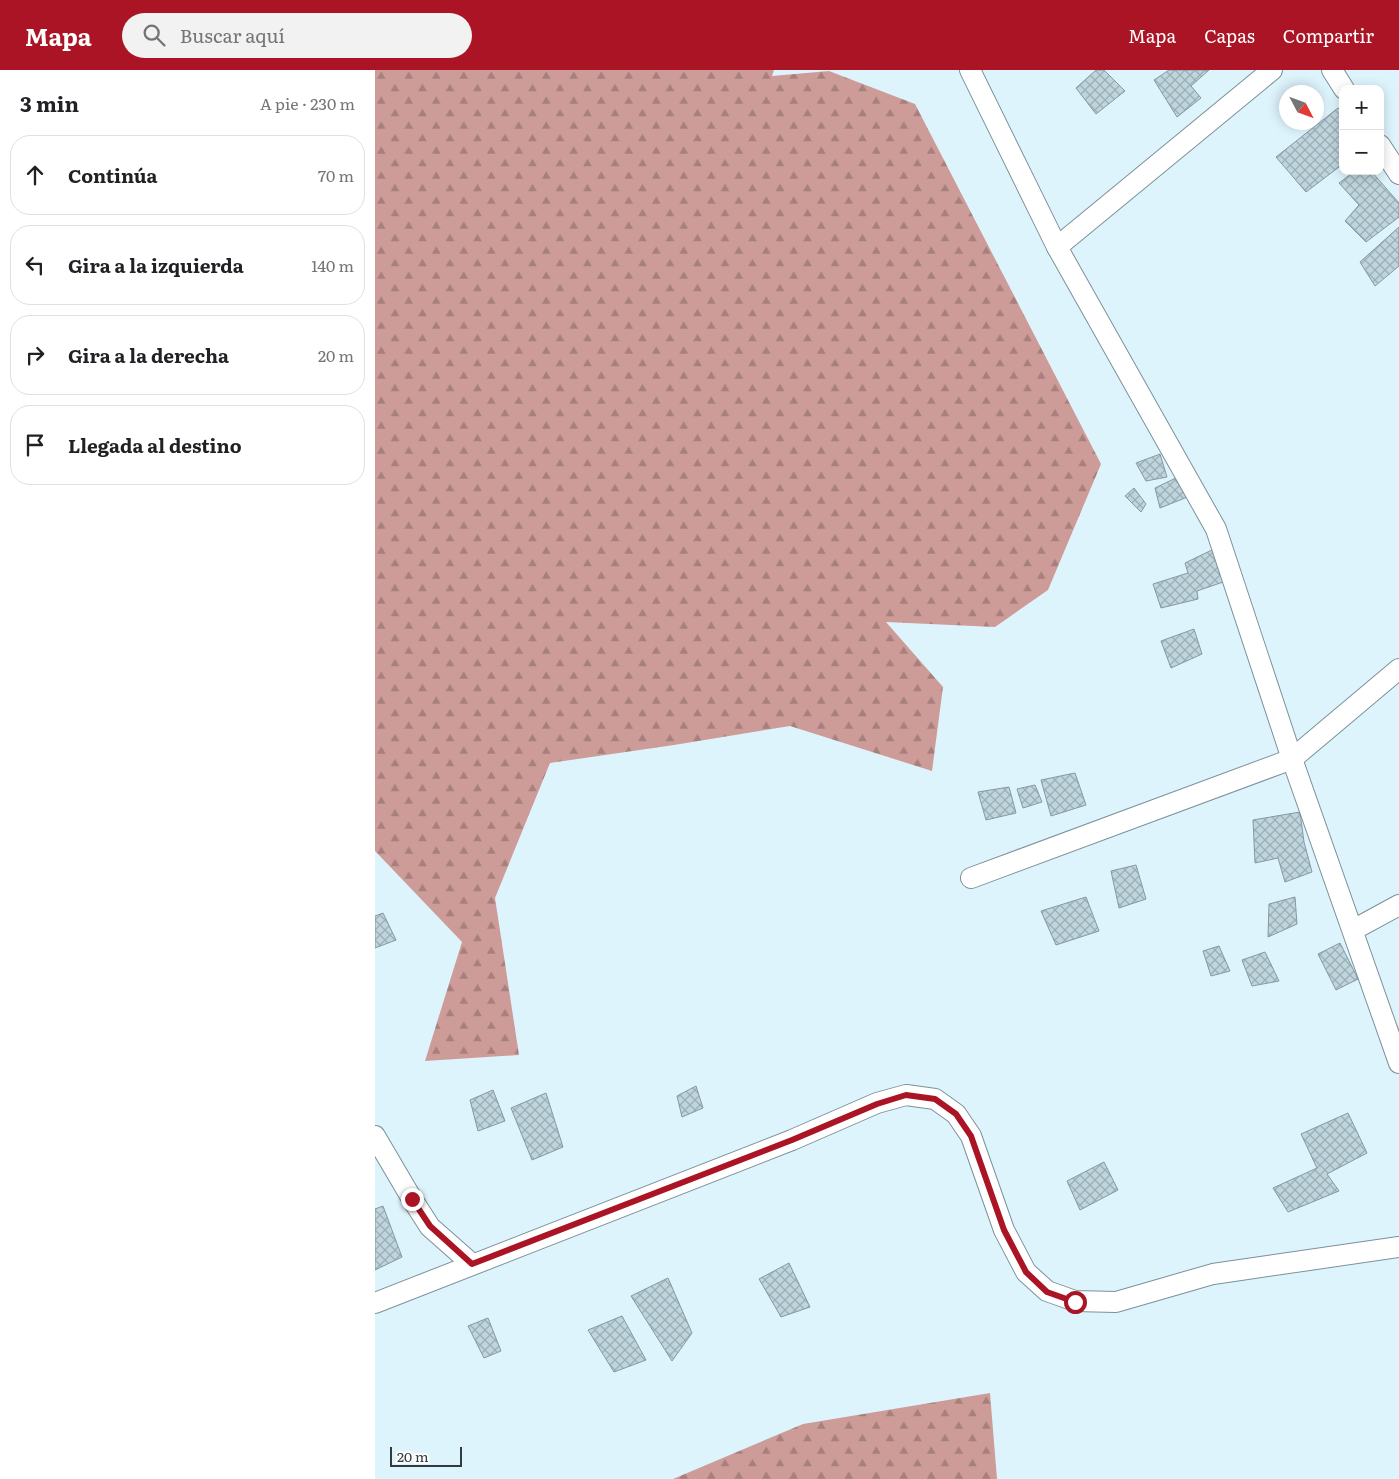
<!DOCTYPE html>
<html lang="es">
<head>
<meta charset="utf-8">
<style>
  body { margin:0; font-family:Literata,serif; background:#f2f2f2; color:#202124 }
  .controls { position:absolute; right:15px; top:15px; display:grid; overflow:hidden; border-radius:10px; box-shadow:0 2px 12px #0003 }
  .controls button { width:45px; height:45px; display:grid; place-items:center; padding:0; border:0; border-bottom:1px solid #e0e0e0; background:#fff; color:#202124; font:25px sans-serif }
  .compass { position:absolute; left:904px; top:15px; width:45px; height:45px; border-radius:50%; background:#fff; box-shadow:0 2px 12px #0003; rotate:131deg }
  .scale { position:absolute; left:15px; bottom:12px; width:72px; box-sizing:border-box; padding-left:5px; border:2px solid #313a3e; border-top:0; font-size:14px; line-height:18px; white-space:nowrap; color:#313a3e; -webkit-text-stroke:4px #fdfdfd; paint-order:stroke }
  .stop { position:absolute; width:15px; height:15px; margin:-11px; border:4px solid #aa1424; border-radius:50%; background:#fff }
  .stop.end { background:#aa1424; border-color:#fff; box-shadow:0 1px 5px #0008 }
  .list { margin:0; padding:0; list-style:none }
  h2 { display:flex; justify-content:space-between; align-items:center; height:65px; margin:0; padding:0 20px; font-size:21px }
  h2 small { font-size:16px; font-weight:400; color:#757577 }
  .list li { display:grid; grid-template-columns:32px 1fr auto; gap:15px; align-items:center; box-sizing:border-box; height:80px; margin:0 10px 10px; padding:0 10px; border:1px solid #e0e0e0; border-radius:20px }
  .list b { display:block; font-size:19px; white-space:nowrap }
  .list em { font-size:16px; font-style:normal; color:#757577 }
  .icon { flex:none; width:28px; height:28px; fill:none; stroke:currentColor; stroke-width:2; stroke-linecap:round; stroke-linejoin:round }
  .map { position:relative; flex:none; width:1024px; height:1409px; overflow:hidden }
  header { display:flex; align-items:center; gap:30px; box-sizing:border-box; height:70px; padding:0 25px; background:#aa1424; color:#fff }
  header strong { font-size:24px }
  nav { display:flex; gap:28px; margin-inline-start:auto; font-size:18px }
  .search { width:350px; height:45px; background:#f2f2f2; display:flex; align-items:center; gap:12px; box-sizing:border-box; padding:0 18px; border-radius:28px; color:#757577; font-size:19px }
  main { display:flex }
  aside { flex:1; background:#fff }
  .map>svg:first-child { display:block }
  .forest { fill:url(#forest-firs) }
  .building { fill:url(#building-cross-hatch); stroke:#8499a0 }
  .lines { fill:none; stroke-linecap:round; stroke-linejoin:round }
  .minor-casing { stroke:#7c9199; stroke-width:22 }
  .minor { stroke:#fff; stroke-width:20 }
  .route { stroke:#aa1424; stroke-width:6 }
</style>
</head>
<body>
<header>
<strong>Mapa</strong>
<div class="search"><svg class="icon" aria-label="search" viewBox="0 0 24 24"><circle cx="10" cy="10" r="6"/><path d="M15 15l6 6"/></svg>Buscar aquí</div>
<nav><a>Mapa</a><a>Capas</a><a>Compartir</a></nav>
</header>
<main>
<aside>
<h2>3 min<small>A pie · 230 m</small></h2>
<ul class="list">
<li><svg class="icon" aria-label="ahead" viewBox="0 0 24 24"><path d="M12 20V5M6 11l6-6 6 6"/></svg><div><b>Continúa</b></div><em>70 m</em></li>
<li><svg class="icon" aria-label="left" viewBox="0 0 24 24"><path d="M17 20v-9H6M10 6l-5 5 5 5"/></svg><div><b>Gira a la izquierda</b></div><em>140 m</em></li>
<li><svg class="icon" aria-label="right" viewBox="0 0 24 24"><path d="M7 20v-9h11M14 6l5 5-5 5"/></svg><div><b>Gira a la derecha</b></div><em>20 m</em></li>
<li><svg class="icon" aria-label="arrive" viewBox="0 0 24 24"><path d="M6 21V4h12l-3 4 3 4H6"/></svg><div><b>Llegada al destino</b></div></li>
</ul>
</aside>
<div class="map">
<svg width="1024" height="1409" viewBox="0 0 1024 1409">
  <defs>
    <pattern id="forest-firs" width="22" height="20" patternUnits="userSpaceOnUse" patternTransform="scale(1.25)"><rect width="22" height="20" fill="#cd9c98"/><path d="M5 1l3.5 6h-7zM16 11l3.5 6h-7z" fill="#a7807d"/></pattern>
    <pattern id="building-cross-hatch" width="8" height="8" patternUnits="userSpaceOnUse" patternTransform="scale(1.25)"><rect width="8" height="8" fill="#bfd5de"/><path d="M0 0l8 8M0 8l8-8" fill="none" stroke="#9caeb5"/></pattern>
  </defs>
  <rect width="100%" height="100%" fill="#def4fd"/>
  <g class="forest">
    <path d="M0,0H399L397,6L454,1L540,34L726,394L673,520L620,557L511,552L568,617L557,701L415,656L299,675L175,693L120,828L144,985L50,991L87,872L0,781Z"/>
    <path d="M615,1323L622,1409H298L428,1354Z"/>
  </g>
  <g class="building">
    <path d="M721,0H729L750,21L721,44L701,18Z"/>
    <path d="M794,0H834L816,16L826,28L802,47L779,10Z"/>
    <path d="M963,38L968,43V94L931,122L901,87Z"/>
    <path d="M980,101H996L1024,133V147L991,172L970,151L984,135L964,113Z"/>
    <path d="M1024,157V196L1000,216L985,192Z"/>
    <path d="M785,384L792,407L771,411L761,393Z"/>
    <path d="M805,406L815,426L785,438L780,418Z"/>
    <path d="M759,418L771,434L766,442L750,426Z"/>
    <path d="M841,478L854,510L822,521L823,529L786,538L778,514L813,503L810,493Z"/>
    <path d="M819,559L827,584L796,598L786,571Z"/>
    <path d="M700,703L711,735L676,746L666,710Z"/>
    <path d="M660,715L667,732L648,738L642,719Z"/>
    <path d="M634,717L641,743L611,750L603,722Z"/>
    <path d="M925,742L929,772L937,802L910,812L903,788L880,793L878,750Z"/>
    <path d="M761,795L771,829L744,838L736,801Z"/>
    <path d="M711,827L724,861L681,875L666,841Z"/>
    <path d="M920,827L922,854L893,867L894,834Z"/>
    <path d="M8,843L21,870L0,878V846Z"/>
    <path d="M965,873L983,909L961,920L943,884Z"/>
    <path d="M844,876L855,901L836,906L828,881Z"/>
    <path d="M890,882L904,911L877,916L867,890Z"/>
    <path d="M321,1016L328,1038L307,1047L302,1026Z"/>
    <path d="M118,1020L130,1051L103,1061L95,1030Z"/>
    <path d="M171,1023L188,1077L157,1090L136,1038Z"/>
    <path d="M973,1043L992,1083L952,1104L964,1121L913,1142L898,1118L942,1098L926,1064Z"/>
    <path d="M729,1092L743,1120L705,1140L692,1111Z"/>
    <path d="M8,1136L27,1187L0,1200V1139Z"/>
    <path d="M414,1193L435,1237L406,1247L384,1209Z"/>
    <path d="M293,1208L317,1263L297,1291L256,1226Z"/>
    <path d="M247,1246L271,1290L239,1302L213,1260Z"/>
    <path d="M113,1248L126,1281L109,1288L93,1256Z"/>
  </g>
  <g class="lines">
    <g class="minor-casing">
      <g id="minor">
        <path d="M595,0L682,177L841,459L917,689L1024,993"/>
        <path d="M957,0L969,19"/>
        <path d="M1005,75L1024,104"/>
        <path d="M682,177L897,0"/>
        <path d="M596,808L917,689L1024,599"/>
        <path d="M978,860L1024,835"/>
        <path d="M0,1066L37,1129L55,1157L97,1194"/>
        <path d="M0,1233L417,1070L502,1033L531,1025L560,1029L581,1044L596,1066L629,1160L651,1202L672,1221L700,1231L741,1232L838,1204L1024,1177"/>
      </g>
    </g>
    <use href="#minor" class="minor"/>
  </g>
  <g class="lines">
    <path class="route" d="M37,1129L55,1156L97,1194L417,1070L502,1034L531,1025L560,1029L581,1044L596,1066L629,1160L651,1202L672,1222L700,1232"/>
  </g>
</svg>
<div class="controls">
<button>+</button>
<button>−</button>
</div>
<svg class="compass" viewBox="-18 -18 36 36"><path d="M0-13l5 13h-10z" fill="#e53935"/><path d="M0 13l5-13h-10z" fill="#757577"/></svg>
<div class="scale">20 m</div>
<div class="stop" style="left:700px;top:1232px"></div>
<div class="stop end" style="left:37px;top:1129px"></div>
</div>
</main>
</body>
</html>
